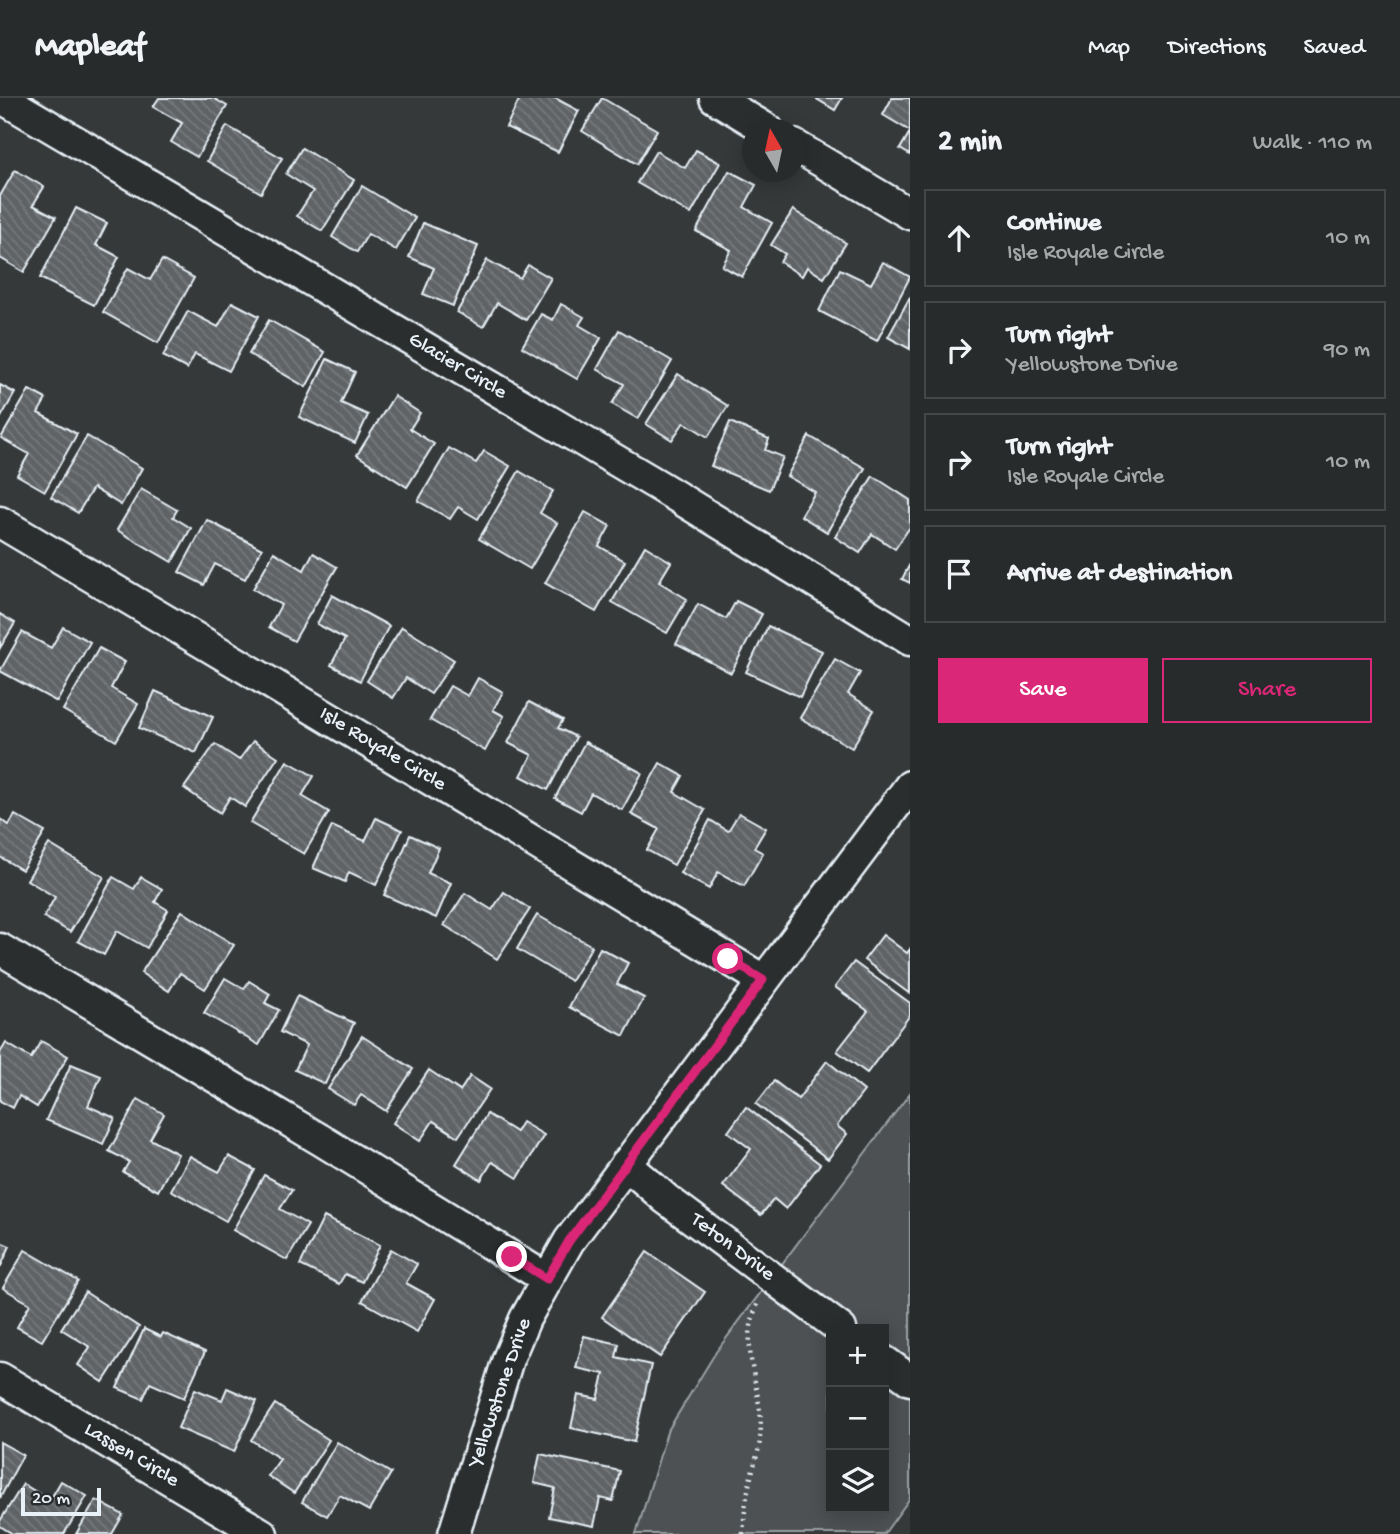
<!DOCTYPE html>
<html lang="en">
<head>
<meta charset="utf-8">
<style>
  body { margin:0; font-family:"Gochi Hand",sans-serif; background:#343738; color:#f1f3f6 }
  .controls { position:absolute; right:21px; bottom:21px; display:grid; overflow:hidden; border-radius:0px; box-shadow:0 4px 18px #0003 }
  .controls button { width:63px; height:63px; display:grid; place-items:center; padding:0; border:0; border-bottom:2px solid #444748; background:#282b2c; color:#f1f3f6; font:35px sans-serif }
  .compass { position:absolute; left:742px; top:21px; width:63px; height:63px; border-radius:50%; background:#282b2c; box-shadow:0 4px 18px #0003; rotate:351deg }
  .scale { position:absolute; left:21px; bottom:18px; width:80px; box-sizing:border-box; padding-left:7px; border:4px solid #e8f1f8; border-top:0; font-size:19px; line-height:24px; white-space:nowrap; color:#e8f1f8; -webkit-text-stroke:5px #2a2d2e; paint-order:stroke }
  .stop { position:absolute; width:21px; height:21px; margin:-16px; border:5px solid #db2777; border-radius:50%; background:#fff }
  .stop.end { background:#db2777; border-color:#fff; box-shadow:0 2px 7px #0008 }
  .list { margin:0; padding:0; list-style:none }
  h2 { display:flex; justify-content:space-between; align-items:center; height:91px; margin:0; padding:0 28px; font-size:30px }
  h2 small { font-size:23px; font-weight:400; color:#a5a7a9 }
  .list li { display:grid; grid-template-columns:46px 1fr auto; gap:21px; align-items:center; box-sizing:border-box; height:98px; margin:0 14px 14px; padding:0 14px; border:2px solid #444748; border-radius:0px }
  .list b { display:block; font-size:26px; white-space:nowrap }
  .list p { margin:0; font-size:23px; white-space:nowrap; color:#a5a7a9 }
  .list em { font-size:23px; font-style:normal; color:#a5a7a9 }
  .actions { display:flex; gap:14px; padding:21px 28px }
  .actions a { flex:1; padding:16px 0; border:2px solid #db2777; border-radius:0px; text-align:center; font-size:24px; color:#db2777 }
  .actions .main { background:#db2777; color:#fff }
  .icon { flex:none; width:38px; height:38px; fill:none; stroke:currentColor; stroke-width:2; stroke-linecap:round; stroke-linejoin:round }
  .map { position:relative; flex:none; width:910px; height:1436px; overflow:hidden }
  header { display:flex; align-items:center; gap:42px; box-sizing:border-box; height:98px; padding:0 35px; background:#282b2c; border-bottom:2px solid #444748 }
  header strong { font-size:33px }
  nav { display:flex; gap:38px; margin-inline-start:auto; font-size:24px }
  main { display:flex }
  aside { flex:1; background:#282b2c }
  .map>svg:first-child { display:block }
  .grass { fill:#4d5152; stroke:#9aa1a5; stroke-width:2; fill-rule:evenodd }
  .building { fill:url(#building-back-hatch); stroke:#e8f1f8; stroke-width:2 }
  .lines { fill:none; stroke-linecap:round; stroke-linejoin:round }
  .street-casing { stroke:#e8f1f8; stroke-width:35 }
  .path { stroke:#e8f1f8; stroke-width:4.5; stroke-dasharray:2 5; stroke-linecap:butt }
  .street { stroke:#2a2d2e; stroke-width:30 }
  .route { stroke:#db2777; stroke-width:9 }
  .labels { text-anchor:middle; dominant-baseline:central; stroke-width:7; stroke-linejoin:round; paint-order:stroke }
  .street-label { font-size:21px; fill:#e8f1f8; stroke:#2a2d2e }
</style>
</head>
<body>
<header>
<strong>Mapleaf</strong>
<nav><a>Map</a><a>Directions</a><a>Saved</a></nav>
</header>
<main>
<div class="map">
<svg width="910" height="1436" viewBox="0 0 910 1436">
  <defs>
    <pattern id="building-back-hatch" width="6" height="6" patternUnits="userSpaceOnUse" patternTransform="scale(1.75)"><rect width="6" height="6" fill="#5f6365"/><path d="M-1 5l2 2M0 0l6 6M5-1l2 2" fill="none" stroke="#767a7c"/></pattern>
  </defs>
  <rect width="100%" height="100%" fill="#35393a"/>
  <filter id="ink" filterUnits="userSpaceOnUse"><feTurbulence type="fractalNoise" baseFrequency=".0143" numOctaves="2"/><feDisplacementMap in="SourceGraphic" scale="14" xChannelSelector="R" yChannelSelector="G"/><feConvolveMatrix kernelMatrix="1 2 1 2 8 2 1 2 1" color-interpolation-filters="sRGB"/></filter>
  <g filter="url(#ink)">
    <path class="grass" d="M910,995V1400L884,1436H636L667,1334L716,1254ZM831,1231H884V1410H831Z"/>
    <g class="building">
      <path d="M159,0H213L227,8L197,59L171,44L182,25L153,9Z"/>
      <path d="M520,0H555L579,13L558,54L506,29Z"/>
      <path d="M602,0L657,32L637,66L582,33Z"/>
      <path d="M815,0H842L835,12Z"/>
      <path d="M892,0H910V33L883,17Z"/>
      <path d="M227,28L282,60L261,95L207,63Z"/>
      <path d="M910,34V57L900,51Z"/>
      <path d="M302,50L354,82L322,133L297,118L313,93L286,76Z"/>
      <path d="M696,52L720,65L691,116L637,85L656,53L685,70Z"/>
      <path d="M15,72L44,89L33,107L56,119L24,174L0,160V98Z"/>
      <path d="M729,73L756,87L744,109L772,125L742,179L722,168L731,152L696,133Z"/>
      <path d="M362,88L415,120L396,152L368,136L357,154L332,139Z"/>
      <path d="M76,110L107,125L96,147L119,159L94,207L40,180Z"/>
      <path d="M793,112L846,145L824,180L807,169L802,178L780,164L785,156L771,147Z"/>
      <path d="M423,125L478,148L453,208L423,196L434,170L409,159Z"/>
      <path d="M162,162L194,180L158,245L103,214L128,170L150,182Z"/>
      <path d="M487,162L520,180L528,167L551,180L526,222L497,205L483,229L457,214Z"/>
      <path d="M883,164L910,179L877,243L819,213L840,171L871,186Z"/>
      <path d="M910,199V251L888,239Z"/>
      <path d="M232,204L259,218L229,273L195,256L187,271L163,258L188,213L218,229Z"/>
      <path d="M561,206L584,219L579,227L601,240L577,281L522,249L541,216L553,222Z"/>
      <path d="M269,222L325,254L306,289L249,256Z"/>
      <path d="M619,232L672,263L638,321L612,306L624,286L597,271Z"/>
      <path d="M327,261L355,274L341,305L368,317L355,345L299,319Z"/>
      <path d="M678,276L728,308L708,339L684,324L672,342L646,326Z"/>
      <path d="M0,287L15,295L0,321Z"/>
      <path d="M29,292L46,301L38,315L77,336L45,393L17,377L29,356L1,340Z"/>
      <path d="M394,298L420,315L410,331L434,346L407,389L357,357Z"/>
      <path d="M730,324L769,341L765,352L783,359L769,392L711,368Z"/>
      <path d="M87,338L142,370L121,407L93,390L78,415L51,399Z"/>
      <path d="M809,338L865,370L827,434L801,418L815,394L787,378Z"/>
      <path d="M449,350L476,365L484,353L510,368L478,421L458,409L450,421L418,403Z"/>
      <path d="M519,373L553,393L540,415L557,425L530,471L479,441Z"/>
      <path d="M873,378L910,402V429L895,451L872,436L860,455L835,439Z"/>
      <path d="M141,391L177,412L173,419L191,430L172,464L117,432Z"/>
      <path d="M585,414L610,428L599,448L625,463L596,514L545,485Z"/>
      <path d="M207,422L262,451L245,481L215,466L204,487L179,474Z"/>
      <path d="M645,448L671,464L659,484L687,501L667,535L612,504Z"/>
      <path d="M274,454L304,472L313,455L337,469L294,543L269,529L281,507L253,491Z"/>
      <path d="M910,466V485L902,481Z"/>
      <path d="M332,497L389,528L360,583L331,567L345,541L317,526Z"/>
      <path d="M736,503L762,516L731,575L676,546L698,506L726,521Z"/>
      <path d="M0,516L15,525L0,550Z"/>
      <path d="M768,528L822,553L800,599L746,574Z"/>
      <path d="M63,529L90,544L57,604L0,573L22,534L51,550Z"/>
      <path d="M402,529L454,562L431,596L406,580L393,600L367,583Z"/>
      <path d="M99,550L125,564L111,590L138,606L116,643L63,612Z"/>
      <path d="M835,561L860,575L848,596L874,612L852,650L800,620Z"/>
      <path d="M478,580L503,594L493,612L504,618L485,653L430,622L450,588L468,598Z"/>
      <path d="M155,593L213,619L196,655L139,630Z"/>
      <path d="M529,604L563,622L558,630L576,639L548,692L521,678L532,657L508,645Z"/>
      <path d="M253,643L278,659L245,709L230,699L220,715L184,690L215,646L239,662Z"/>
      <path d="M585,644L642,675L622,712L591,695L581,714L555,700Z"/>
      <path d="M287,663L314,678L302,698L329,714L304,756L250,725Z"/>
      <path d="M660,665L683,678L674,694L705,712L674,767L647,752L659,731L631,716Z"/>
      <path d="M739,715L766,730L754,750L763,755L744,788L718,774L709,791L680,775L710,722L728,733Z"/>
      <path d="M15,717L45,734L22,772L0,759V721L9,727Z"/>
      <path d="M376,720L402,732L376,787L349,774L345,784L313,770L332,728L365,743Z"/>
      <path d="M410,737L439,750L428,775L451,785L436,820L384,797Z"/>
      <path d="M49,746L104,779L70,834L44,819L55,799L27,782Z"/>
      <path d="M113,779L134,791L141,779L162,791L155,804L168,812L147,850L117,833L104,857L78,843Z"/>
      <path d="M504,794L530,811L497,861L444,827L465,795L492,812Z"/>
      <path d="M182,813L234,847L205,891L180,875L169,893L141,875Z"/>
      <path d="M537,817L592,848L571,883L517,851Z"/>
      <path d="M883,837L907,855L910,851V896L864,862Z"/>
      <path d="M600,850L628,865L617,886L644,900L624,938L569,909Z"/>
      <path d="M854,864L910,905V917L867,975L837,953L868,913L835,889Z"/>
      <path d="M225,880L244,891L249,883L270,896L265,905L279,912L259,947L204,915Z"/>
      <path d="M297,898L354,925L325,986L295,972L307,947L280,934Z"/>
      <path d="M362,938L413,971L386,1013L361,997L354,1007L328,991Z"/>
      <path d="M41,943L68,958L37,1009L19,998L13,1010L0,1003V955L6,945L31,960Z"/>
      <path d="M827,963L864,993L837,1028L847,1036L828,1061L756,1006L774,983L798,1001Z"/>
      <path d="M71,966L101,978L88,1008L115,1020L103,1046L46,1022Z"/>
      <path d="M429,972L460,993L470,978L490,991L458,1039L433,1023L420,1043L393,1025Z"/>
      <path d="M138,1001L164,1016L150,1041L178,1056L158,1093L123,1074L129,1064L109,1053Z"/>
      <path d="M746,1009L820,1066L786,1111L774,1101L761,1117L723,1088L751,1051L728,1034Z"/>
      <path d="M487,1016L516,1034L522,1024L544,1037L518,1080L492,1064L481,1082L456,1066Z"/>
      <path d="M190,1058L219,1074L229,1058L255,1072L226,1123L171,1092Z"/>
      <path d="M264,1077L292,1092L280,1111L308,1127L287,1162L233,1132Z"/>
      <path d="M324,1119L380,1147L362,1184L345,1176L339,1186L300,1167Z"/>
      <path d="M0,1144L10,1148L0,1170Z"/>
      <path d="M391,1151L417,1166L406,1185L435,1201L417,1234L362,1203Z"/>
      <path d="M25,1152L78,1183L42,1243L17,1229L30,1206L3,1190Z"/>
      <path d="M647,1154L705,1194L660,1259L602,1219Z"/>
      <path d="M85,1194L139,1229L103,1284L78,1267L90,1249L61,1231Z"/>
      <path d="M144,1231L161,1239L163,1235L205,1254L184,1300L150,1285L143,1301L117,1290Z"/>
      <path d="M584,1238L619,1246L616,1259L651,1267L634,1344L571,1330L578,1297L598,1301L604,1276L576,1270Z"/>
      <path d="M227,1290L257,1303L234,1354L178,1330L195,1291L222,1302Z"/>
      <path d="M275,1306L329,1342L294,1395L268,1378L280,1361L251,1342Z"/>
      <path d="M0,1344L23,1357L0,1400Z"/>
      <path d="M337,1344L391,1375L369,1413L340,1397L327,1418L302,1404Z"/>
      <path d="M540,1356L620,1373L613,1403L600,1400L594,1428L549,1419L555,1390L534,1385Z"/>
      <path d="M61,1383L87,1398L64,1436H13L0,1428V1423L23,1386L50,1402Z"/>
      <path d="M96,1402L123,1417L112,1436H76Z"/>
    </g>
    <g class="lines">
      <g class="street-casing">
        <g id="street">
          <path d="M2,0L661,389L910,542"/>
          <path d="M715,0L768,32"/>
          <path d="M794,47L910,116"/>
          <path d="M0,424L239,566L763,882"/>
          <path d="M0,851L321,1042L547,1181"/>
          <path d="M626,1066L666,1101L841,1231"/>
          <path d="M884,1263L910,1282"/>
          <path d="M0,1280L262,1436"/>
          <path d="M454,1436L508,1261L525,1221L569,1143L910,688"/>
        </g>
      </g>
      <path class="path" d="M743,1436C744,1418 746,1400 750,1383C753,1369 759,1355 760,1341C766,1294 735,1252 759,1203"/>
      <use href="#street" class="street"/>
    </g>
  </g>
  <g class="lines" filter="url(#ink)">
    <path class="route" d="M512,1159L547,1181L569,1143L763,882L728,861"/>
  </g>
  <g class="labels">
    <g class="street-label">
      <text transform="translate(457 269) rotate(31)">Glacier Circle</text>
      <text transform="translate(382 652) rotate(31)">Isle Royale Circle</text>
      <text transform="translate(732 1150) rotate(37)">Teton Drive</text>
      <text transform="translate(501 1295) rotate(-71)">Yellowstone Drive</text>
      <text transform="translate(131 1358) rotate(31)">Lassen Circle</text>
    </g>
  </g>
</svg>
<div class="controls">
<button>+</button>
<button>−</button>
<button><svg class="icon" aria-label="layers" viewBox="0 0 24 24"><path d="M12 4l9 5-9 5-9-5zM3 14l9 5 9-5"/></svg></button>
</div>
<svg class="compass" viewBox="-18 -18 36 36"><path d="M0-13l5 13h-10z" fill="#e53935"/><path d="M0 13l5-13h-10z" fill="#a5a7a9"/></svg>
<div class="scale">20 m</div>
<div class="stop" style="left:728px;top:861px"></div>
<div class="stop end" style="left:512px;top:1159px"></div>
</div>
<aside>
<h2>2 min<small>Walk · 110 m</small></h2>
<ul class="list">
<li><svg class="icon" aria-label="ahead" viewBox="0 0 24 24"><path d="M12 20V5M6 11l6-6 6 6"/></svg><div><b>Continue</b><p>Isle Royale Circle</p></div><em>10 m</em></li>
<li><svg class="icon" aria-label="right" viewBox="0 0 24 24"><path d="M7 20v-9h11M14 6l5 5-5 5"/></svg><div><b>Turn right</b><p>Yellowstone Drive</p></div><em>90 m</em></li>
<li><svg class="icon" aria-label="right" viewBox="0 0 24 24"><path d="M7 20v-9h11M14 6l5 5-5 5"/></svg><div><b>Turn right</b><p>Isle Royale Circle</p></div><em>10 m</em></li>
<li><svg class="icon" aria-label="arrive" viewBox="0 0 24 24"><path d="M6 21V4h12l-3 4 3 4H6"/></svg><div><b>Arrive at destination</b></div></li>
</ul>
<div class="actions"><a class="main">Save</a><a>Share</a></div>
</aside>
</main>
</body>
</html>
